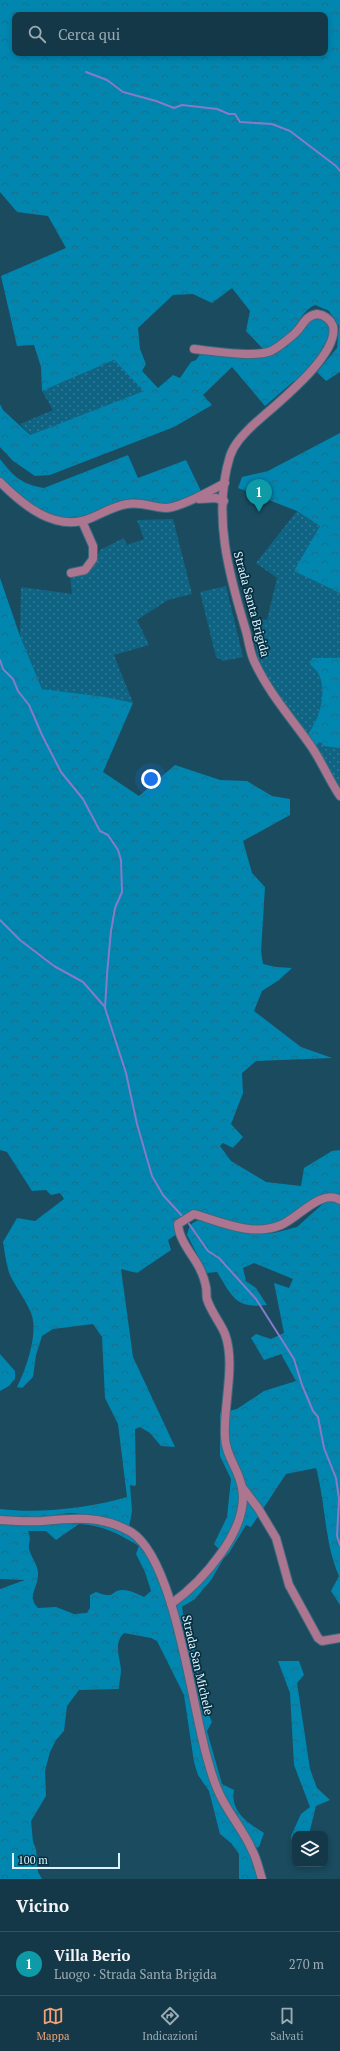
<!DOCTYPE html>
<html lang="it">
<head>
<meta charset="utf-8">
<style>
  body { margin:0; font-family:"PT Serif",serif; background:#214352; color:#f1f3f6 }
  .controls { position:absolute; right:12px; bottom:12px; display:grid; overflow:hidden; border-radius:8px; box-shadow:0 2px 6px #0003 }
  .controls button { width:36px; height:36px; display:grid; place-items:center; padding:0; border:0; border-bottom:1px solid #335260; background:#143847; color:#f1f3f6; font:20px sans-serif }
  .scale { position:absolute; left:12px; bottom:10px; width:108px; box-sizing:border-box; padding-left:4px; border:2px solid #daf3ff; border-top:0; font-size:11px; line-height:14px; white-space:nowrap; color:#daf3ff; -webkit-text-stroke:3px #072f3f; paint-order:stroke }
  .you { position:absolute; left:151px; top:779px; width:14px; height:14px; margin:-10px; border:3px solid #fff; border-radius:50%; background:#1a73e8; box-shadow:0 0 0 6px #1a73e833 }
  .badge { display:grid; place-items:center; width:26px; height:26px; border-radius:50%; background:#f0a279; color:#fff; font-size:13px; font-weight:700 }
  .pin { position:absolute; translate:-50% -33px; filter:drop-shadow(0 1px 2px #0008) }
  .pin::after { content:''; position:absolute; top:21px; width:14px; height:12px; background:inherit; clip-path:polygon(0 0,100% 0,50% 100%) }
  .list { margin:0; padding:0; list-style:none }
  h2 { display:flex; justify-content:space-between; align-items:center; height:52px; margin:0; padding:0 16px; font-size:17px }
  h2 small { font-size:13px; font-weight:400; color:#9dacb4 }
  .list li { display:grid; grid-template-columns:26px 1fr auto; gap:12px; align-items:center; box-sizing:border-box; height:64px; padding:0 16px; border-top:1px solid #335260 }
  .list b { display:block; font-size:15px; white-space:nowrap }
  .list p { margin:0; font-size:13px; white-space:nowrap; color:#9dacb4 }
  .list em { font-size:13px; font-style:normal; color:#9dacb4 }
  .icon { flex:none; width:22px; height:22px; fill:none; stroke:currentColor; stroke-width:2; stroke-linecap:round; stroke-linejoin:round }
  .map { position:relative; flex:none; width:340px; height:1879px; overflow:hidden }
  .search { position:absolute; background:#143847; box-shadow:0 2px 6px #0003; left:12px; right:12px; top:12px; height:44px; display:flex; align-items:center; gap:10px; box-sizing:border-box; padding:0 14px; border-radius:8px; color:#9dacb4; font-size:15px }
  .sheet { height:116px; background:#143847 }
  nav { display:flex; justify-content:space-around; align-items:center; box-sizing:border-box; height:56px; border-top:1px solid #335260; background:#143847; font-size:11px; color:#9dacb4 }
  nav a { display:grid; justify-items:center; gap:2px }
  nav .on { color:#f0a279 }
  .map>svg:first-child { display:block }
  .grass { fill:url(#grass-dots) }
  .forest { fill:url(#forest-crowns); fill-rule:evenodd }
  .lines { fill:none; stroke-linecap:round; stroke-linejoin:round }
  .stream { stroke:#857bc7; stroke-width:2 }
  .street-casing { stroke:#3d697c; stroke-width:10 }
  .street { stroke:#ac7590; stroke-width:8 }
  .labels { text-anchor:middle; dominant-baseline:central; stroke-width:3.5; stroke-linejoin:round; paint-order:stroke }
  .street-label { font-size:12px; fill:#daf3ff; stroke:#072f3f }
</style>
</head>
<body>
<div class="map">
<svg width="340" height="1879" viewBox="0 0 340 1879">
  <defs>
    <pattern id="grass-dots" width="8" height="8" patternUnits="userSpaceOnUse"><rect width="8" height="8" fill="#106483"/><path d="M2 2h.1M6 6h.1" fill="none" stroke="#327b96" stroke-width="1.8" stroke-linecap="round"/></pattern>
    <pattern id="forest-crowns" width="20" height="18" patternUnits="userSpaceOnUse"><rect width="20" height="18" fill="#0186b0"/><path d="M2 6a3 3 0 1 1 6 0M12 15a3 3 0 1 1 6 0" fill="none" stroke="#1b6e88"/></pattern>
  </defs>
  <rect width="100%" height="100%" fill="#1a4b5f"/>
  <g class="grass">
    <path d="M114,360L145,391L30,435L20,424L53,410L42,391Z"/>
    <path d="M297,511L320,526L295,571L340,593V658H312L310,664C313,667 317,670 318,673C328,692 319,721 307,735L286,706L257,660L255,618L267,620L277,578L256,563Z"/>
    <path d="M173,519L192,594L168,600L137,620L149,645L114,655L133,703L106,697L42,689L20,636L21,587L72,594L70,575C89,574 94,567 100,550L124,538L127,545L144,539L137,520Z"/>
    <path d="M226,586L243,657L223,661L216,657L200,592Z"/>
    <path d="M320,742L340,748V788L315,746Z"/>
  </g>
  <g class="forest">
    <path d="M0,0H340V372L326,381L317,372L337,348L339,326L329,311L315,305C304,310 301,319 294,328C287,338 275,345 264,350L246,331L250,311L232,288L212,303L193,294L173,295L138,328L140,349L146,364L142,371L158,388L173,375L180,378L191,362L196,360L201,353L265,355L310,318L317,316L326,319L334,334L298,383L294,381L265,406L232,367L203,395L212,405L174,427L50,475L35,476L13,461L0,447V404L3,410L30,435L144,391L114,360L42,391L41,367L34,345L17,346L1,276L66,248L48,216L17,212L0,192ZM15,15H325V53H15Z"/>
    <path d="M340,433V593L294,571L320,526L297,511L238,488L242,477L268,471Z"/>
    <path d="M128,455L138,478L186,460L201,491C188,496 172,506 157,504C145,502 140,499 127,501C110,503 106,509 91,514C52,528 27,501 0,478V459C14,477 21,484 44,488Z"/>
    <path d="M0,578L20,636L42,689L106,697L133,703L103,772L139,796L175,765L220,780L247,781L272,796L290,799V815L243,841L252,873L265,887L261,951L263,964L276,967L292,968L279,980L262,991L254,1011L301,1047L332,1058L256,1061L242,1073L243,1093L231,1124L243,1137L233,1148L223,1143L220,1146L231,1161L266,1182L301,1186L304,1168L332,1151L340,1150V1197L325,1193L316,1197L291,1217L272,1226H245L201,1215L183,1223L182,1234H177L168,1240L171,1250L137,1273L121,1269L133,1357L175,1447L161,1446L150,1433L140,1427L135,1429L136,1484L135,1486L130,1485L132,1511L129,1527L94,1515L69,1513L43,1517L15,1518L0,1516V1509C39,1514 90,1508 127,1497L118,1424L105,1398L102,1337L93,1324L53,1329L42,1336L36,1355L33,1377L22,1388L17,1387C26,1370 39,1332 31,1313C26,1300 16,1288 10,1275C6,1265 5,1253 3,1242L17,1218L35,1221L64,1199L60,1193L51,1195L46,1190L32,1191L7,1152L0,1150Z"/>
    <path d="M312,658H340V748H339L324,746L320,742L315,746L307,735C319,721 328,691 318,673C317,670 312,667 310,664Z"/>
    <path d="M326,1201L336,1202L340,1205V1605L331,1591L339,1576C324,1542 326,1504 316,1468L286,1474L251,1527L246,1525L229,1553L224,1558L211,1580L195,1599L182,1607L186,1634L198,1657V1679L201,1697L212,1722L207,1731L222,1784L234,1790C230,1812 248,1823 264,1833L259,1847L255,1848L222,1793L210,1759L191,1665L175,1605C197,1589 233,1549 241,1523L234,1520L232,1529L219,1549L214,1544L227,1517L231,1479L220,1456V1413L237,1409L264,1391L296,1381L281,1354L264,1360L251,1338L256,1334L271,1339L284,1333L274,1283L289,1288L293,1279L254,1263L243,1268L246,1281L256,1288L267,1305C235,1309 232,1296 217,1272L207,1273L187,1235C189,1226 191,1222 200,1220L255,1234L274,1233L297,1227Z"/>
    <path d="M0,1354L15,1371V1379L9,1386L0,1391Z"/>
    <path d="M92,1520L128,1533L143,1546L164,1590L177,1631L204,1751L251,1853L259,1879H239V1854L231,1843L220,1834L209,1791L198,1775L194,1762L184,1695L157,1641L151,1638L124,1633C113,1644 120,1656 121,1670C121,1676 119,1682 119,1689L79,1690L67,1706L64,1731L56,1740L50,1752L45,1771L46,1796L31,1821L33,1842L36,1849L38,1872L42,1879H0V1589L25,1580L0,1579V1523ZM79,1524C103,1525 119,1534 139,1546L136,1554L145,1572L151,1591L144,1597C138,1594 130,1590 123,1590C110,1590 117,1600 96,1592L90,1595V1608L87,1613L74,1614L56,1607L38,1608C26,1596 39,1587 38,1573C38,1565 31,1557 29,1549C28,1542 32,1540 28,1531H46L56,1540Z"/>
    <path d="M278,1661H299L304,1675L297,1683L310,1769L317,1788L330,1800L316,1806L309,1834H295V1857L291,1836L301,1814L310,1807L294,1765L290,1693Z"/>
  </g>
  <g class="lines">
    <g class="stream">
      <path d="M86,72L107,80L123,92L156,101L174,108L182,105L217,109L229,114H235L240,122L272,124L290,131L336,166L340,171"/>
      <path d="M0,660L3,669L13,679L18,691L29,705L42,735L61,772L83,799L100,831L108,835L118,850L121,860L122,892L115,908L111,931L107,974"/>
      <path d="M0,920L20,940L54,966L83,982L105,1007"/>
      <path d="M107,975L105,1008L126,1073L137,1124L152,1176L163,1195L184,1218"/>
      <path d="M187,1221L208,1251L219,1258L256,1299L294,1359L302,1385L313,1411L318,1417L324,1448L336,1478L339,1499L337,1536L340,1545"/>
    </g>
    <g class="street-casing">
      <g id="street">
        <path d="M194,349C213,351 254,358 271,351C279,347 286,341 293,335C303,327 304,316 317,314C325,315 330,319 333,326C340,356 271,408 251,427C243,435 234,444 230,456C212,514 229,575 246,631C249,642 250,654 255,663C269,693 292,719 311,746C322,762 329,780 340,796"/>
        <path d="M0,482C23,505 56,533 91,518C103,513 114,506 127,504C141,501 153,508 166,508C180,508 212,490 225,483"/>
        <path d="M199,499L216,498L224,501"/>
        <path d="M71,573L85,570L93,559V546L82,521"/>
        <path d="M242,1487L258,1508L276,1538L289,1585L318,1638L322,1641L340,1638"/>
        <path d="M0,1520C14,1521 28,1522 42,1521C73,1518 102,1515 131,1532C176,1560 192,1710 208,1761C211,1772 215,1785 220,1795C229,1814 244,1831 252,1850C257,1859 259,1870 262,1879"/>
        <path d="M171,1604C202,1582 250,1529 242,1488C239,1469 225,1455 225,1437C223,1406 236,1364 225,1334C220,1322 211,1312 207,1299C206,1296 207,1291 206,1287C205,1281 202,1273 199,1267C192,1254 179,1240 178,1224L194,1214C221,1222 253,1237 281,1225C298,1218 322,1188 340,1200"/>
      </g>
    </g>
    <use href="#street" class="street"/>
  </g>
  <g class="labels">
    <g class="street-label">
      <text transform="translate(252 604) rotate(75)">Strada Santa Brigida</text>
      <text transform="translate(198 1665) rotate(77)">Strada San Michele</text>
    </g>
  </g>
</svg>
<div class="controls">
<button><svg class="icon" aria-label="layers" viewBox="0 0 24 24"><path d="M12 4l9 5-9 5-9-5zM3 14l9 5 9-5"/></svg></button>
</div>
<div class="scale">100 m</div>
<div class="you"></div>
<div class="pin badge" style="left:259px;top:512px;background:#0f9aa8">1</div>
<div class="search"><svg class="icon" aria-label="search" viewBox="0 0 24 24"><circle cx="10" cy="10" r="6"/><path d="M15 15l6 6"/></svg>Cerca qui</div>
</div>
<section class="sheet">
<h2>Vicino<small></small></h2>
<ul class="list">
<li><span class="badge" style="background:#0f9aa8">1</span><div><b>Villa Berio</b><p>Luogo · Strada Santa Brigida</p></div><em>270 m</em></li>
</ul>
</section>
<nav>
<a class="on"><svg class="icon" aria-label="map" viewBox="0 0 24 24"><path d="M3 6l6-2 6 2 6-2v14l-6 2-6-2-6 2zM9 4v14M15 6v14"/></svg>Mappa</a>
<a><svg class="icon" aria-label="directions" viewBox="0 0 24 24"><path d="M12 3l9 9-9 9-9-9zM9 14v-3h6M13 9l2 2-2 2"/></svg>Indicazioni</a>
<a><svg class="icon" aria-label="saved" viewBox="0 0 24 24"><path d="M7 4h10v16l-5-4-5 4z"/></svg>Salvati</a>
</nav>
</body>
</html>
